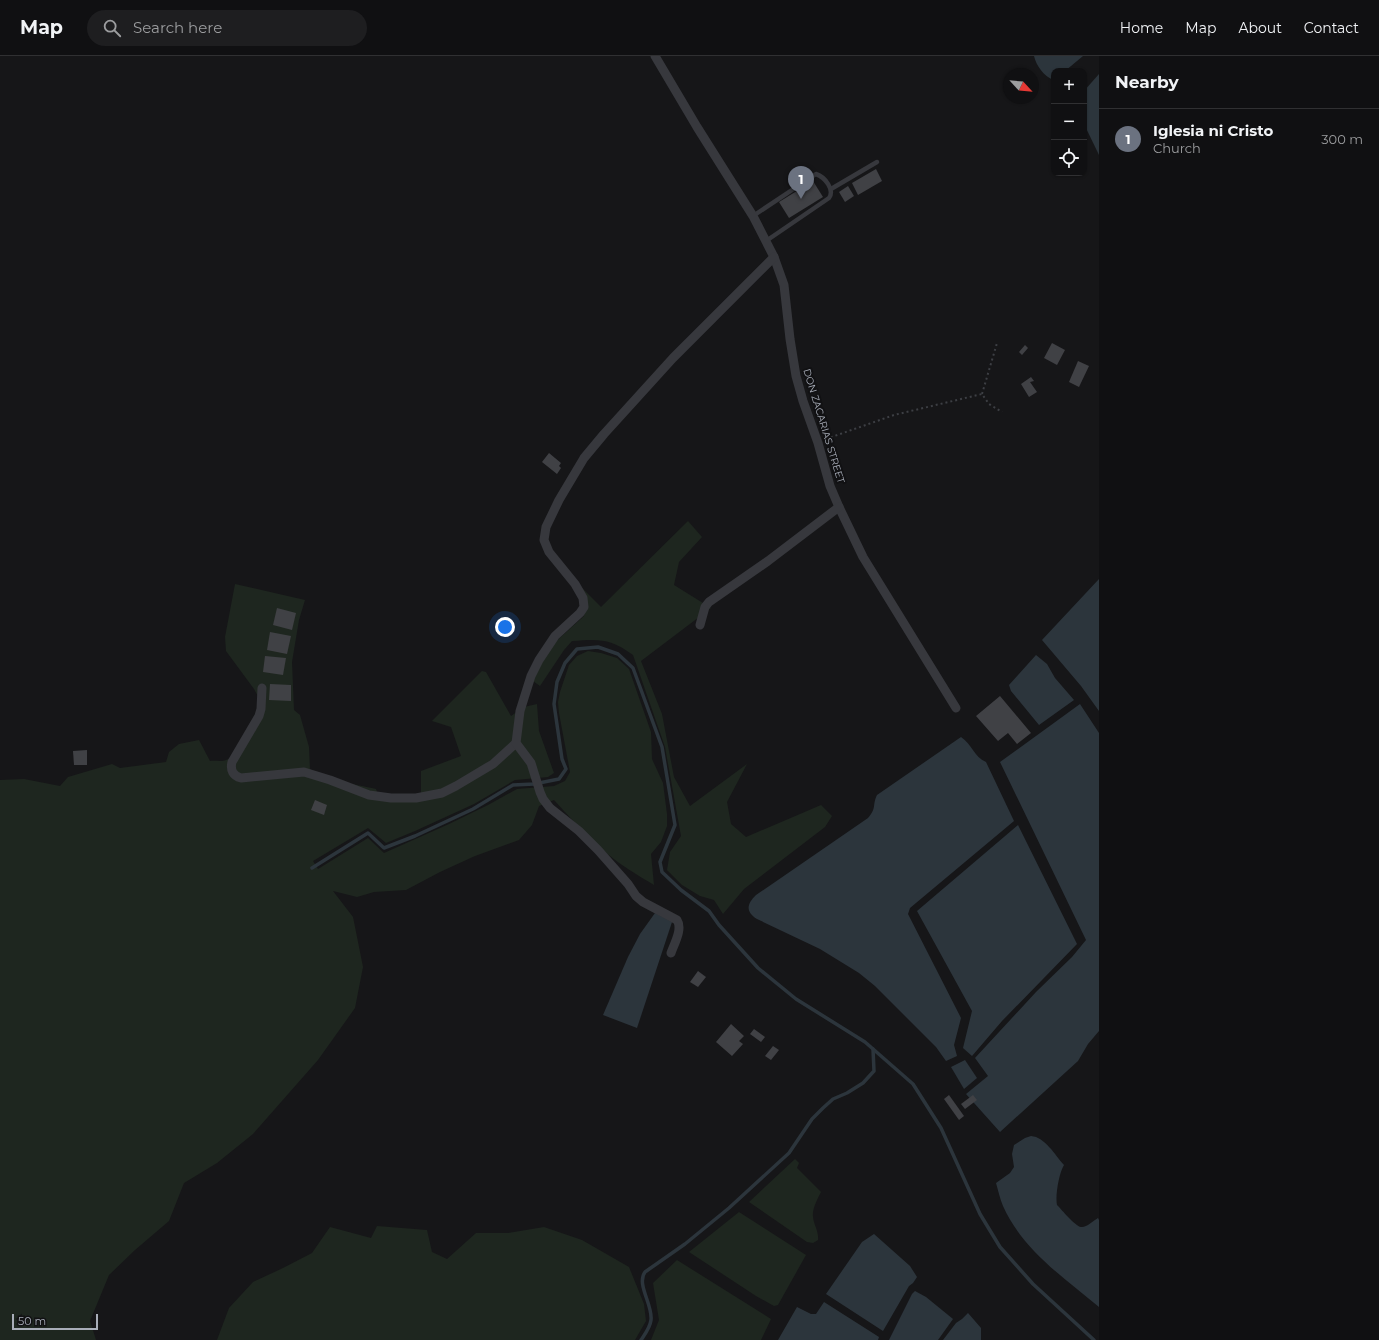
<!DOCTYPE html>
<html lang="en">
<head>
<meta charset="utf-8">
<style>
  body { margin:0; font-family:Montserrat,sans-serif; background:#1e1e20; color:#f1f3f6 }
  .controls { position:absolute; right:12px; top:12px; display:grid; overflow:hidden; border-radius:8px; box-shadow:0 1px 3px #0004 }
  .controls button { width:36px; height:36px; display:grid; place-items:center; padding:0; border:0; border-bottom:1px solid #303032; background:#101012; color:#f1f3f6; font:20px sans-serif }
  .compass { position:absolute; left:1003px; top:12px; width:36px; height:36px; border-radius:50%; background:#101012; box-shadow:0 1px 3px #0004; rotate:116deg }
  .scale { position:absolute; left:12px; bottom:10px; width:86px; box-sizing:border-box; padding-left:4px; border:2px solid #a8adb8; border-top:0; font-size:11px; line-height:14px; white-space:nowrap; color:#a8adb8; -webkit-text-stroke:3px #111113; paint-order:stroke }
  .you { position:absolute; left:505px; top:571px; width:14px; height:14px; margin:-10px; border:3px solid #fff; border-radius:50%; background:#1a73e8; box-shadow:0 0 0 6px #1a73e833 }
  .badge { display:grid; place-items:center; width:26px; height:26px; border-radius:50%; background:#f2b134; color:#fff; font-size:13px; font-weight:700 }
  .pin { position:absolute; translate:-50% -33px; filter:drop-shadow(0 1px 2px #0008) }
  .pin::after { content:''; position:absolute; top:21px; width:14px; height:12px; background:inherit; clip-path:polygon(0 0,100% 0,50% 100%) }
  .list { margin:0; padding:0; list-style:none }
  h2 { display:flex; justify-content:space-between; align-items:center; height:52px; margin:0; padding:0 16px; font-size:17px }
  h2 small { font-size:13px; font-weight:400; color:#9c9d9f }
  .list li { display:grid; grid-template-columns:26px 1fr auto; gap:12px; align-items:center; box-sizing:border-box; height:60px; padding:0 16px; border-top:1px solid #303032 }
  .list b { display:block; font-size:15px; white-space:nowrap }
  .list p { margin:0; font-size:13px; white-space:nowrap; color:#9c9d9f }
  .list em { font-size:13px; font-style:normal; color:#9c9d9f }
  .icon { flex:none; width:22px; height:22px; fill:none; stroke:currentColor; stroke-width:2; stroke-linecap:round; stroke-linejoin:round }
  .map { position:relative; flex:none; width:1099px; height:1284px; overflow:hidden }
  header { display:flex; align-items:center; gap:24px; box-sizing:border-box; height:56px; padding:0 20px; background:#101012; border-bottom:1px solid #303032 }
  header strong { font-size:19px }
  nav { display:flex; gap:22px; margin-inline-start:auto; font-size:14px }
  .search { width:280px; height:36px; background:#1e1e20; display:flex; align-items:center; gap:10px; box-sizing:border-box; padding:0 14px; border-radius:22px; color:#9c9d9f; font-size:15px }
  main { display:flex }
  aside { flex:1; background:#101012 }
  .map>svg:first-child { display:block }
  .green { fill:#1e261f }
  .water { fill:#2c353c }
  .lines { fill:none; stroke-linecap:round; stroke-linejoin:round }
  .stream { stroke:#2c353c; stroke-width:3.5 }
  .building { fill:#404145 }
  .path { stroke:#3d3f44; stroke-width:2; stroke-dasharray:2 3; stroke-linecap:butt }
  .service { stroke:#37383d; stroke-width:4.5 }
  .minor { stroke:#37383d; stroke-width:9 }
  .labels { text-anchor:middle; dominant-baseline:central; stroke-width:4; stroke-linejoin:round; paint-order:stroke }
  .street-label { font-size:10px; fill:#a8adb8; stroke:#111113 }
</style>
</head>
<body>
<header>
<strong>Map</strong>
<div class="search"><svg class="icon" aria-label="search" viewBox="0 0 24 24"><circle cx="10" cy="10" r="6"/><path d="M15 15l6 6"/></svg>Search here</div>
<nav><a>Home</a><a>Map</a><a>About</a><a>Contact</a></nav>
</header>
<main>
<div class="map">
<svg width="1099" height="1284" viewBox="0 0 1099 1284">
  <rect width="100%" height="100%" fill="#161618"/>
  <g class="green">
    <path d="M688,465L702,481L679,506L674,529L711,552L641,605L662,658L674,721L690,750L747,708L727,746L731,768L746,781L821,749L832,760L825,771L744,833L723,858L714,844L700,840L682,829L667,814L670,796L681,780L665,691L633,599C610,582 599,583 572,585L564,594L540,630L533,625L539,610L553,588L584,560L585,549L575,525L601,551Z"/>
    <path d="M235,528L305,544L299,564L292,606L294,654L300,659L309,691L310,713C327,725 355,728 376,733L379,742L421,743V715L461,700L451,671L432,665L482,615L486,616L511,660L524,651L537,648L539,675L554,717L548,721L515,724L474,748L415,775L386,787L368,772L313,805L318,813L368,782L384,797L449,768L488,749L517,733L554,730L565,725L570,716L559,657L558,646L560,636L569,609L577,600L588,595L601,597L617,602L629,613L651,676L652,703L663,727L667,758V770L661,786L651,798L654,829C646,824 637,819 628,813C600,795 577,769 554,744L539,750L532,769L519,784L475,800L440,816L406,834L374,836L357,841L333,835L353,861L363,911L355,952L318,1004L253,1078L217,1107L184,1127L169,1165L135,1194L109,1219L90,1265L96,1284H0V724L24,723L60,730L68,721L112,708L120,712L166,706L169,696L179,688L199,684L210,705C215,704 221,706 226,704C243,699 255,659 260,644L254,633L226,595L225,581Z"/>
    <path d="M795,1103L799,1107L797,1112L821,1136C817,1144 812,1153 813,1161C814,1170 819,1175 818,1184L813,1187L807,1186L749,1146Z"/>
    <path d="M739,1156L806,1199L778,1249L774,1250L756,1240L689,1196Z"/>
    <path d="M377,1170L427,1174L432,1196L447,1203L476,1177H508L544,1171L582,1184L629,1211L644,1248L646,1265L635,1284H217L229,1252L253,1226L283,1212L312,1197L330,1171L371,1182Z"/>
    <path d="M677,1204L771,1263L761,1284H651L659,1264L653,1227Z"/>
  </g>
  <g class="water">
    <path d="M1034,0H1083L1065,15H1054V24C1044,21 1036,9 1034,0Z"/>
    <path d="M1099,18V99L1084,68V35Z"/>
    <path d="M1099,523V655L1081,630L1042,584Z"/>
    <path d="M1036,599L1047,608L1055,622L1074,644L1039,669L1011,635L1009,629Z"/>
    <path d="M1080,648L1099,677V975L1088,988L1078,1005L1000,1076L966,1038L988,1020L975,1002L1036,936L1072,901L1086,884L1000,706Z"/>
    <path d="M961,681C972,688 974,701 986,706L1014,765L910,852L908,858L961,962L954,989L957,1000L946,1005L936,991L875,930L859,917L820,893L757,863C745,855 747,848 756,839L868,762C877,752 872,749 877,739Z"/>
    <path d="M1018,769L1077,888L1002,965L972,1000L963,992L972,955L917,855Z"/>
    <path d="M655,857L672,866L637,972L603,959L628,901L640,878Z"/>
    <path d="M965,1004L977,1022L964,1033L951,1011Z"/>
    <path d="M1031,1080C1045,1081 1055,1099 1064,1109C1059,1117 1055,1140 1057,1149C1062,1154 1075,1170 1081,1171C1086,1172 1093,1165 1098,1162L1099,1164V1251C1064,1222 1022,1193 1003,1150C1000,1143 998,1134 996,1127L1010,1117L1014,1111L1012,1098L1014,1089L1025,1082Z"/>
    <path d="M874,1178L910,1210L917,1221L913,1227L909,1230L883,1275L826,1238L862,1186Z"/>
    <path d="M915,1235L926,1241L953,1263L938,1284H889L912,1238Z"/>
    <path d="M824,1246L879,1281L878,1284H778L797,1251L811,1258H816Z"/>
    <path d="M968,1257L981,1272V1284H943L956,1267L962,1263Z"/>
  </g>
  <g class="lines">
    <g class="stream">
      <path d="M312,812L368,777L384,792L415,780L473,753L513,729L534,728L559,723L566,713L562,703L554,648L557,626L565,607L577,593L598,591L618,598L633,612L662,691L675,769L660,806L662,816L681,834L709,855L719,869L758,912L796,943L865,986L913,1028L941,1072L980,1158L1000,1191L1033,1228L1094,1284"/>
      <path d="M641,1284C645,1278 650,1272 651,1264C653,1249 636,1228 645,1216L685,1188L729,1152L789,1097L812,1063L823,1052L833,1043L847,1037L863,1027L874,1015L873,993"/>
    </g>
  </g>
  <g class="building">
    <path d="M876,113L882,125L858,139L852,127Z"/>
    <path d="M813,125L823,141L789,162L779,146Z"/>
    <path d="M848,130L854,140L845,146L839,136Z"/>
    <path d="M1052,287L1065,294L1057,309L1044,302Z"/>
    <path d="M1025,289L1028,292L1022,299L1019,296Z"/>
    <path d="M1078,305L1089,310L1079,331L1069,326Z"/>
    <path d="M1031,321L1034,325L1030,326L1037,336L1029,341L1021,328Z"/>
    <path d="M549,397L561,407L559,410L561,412L557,418L542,406Z"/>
    <path d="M277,552L296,557L292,574L273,569Z"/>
    <path d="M270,576L291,580L287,598L267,594Z"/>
    <path d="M265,600L286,602L283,619L263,616Z"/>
    <path d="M270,628L291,629V645L269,644Z"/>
    <path d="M1000,640L1031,677L1017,688L1008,677L998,685L976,660Z"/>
    <path d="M87,694V709H74L73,695Z"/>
    <path d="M315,744L327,749L324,759L311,754Z"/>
    <path d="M698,915L706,921L698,931L690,926Z"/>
    <path d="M731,968L744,980L739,985L743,988L732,1000L716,986Z"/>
    <path d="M754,973L765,981L761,986L750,978Z"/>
    <path d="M773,990L779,994L771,1004L765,1000Z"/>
    <path d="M949,1039L964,1060L959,1064L944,1043Z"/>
    <path d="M973,1039L977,1044L965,1053L961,1048Z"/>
  </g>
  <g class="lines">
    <g class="path">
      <path d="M982,338L997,287"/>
      <path d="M826,383L894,359L982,338L989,348L1002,356"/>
    </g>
    <g class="service">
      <path d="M831,133L877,106"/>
      <path d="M753,160L816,118C825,121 835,134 829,142L766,185"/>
    </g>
    <g class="minor">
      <path d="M655,0L697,71L753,160L774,201L784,229L790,283L796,320L803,345L818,387L830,430L839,451L863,501L956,652"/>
      <path d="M700,569L705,551L709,546L768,505L839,451"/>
      <path d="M262,632L261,653L259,660L232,706C230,714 233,720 241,722L304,716L330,724L369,739L391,742H416L442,737L456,730L493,708L516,687"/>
      <path d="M671,897C674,888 683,873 677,864L643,846L636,840L628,828L598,794L579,775L550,752L543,743L540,736L531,707L516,687L520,655L531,620L539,604L555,580L580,557L584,551L583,542L575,528L549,496L544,484L546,471L559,444L584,402L604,378L673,302L774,201"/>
    </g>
  </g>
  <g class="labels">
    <g class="street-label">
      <text transform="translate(824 370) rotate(73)">DON ZACARIAS STREET</text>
    </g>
  </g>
</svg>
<div class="controls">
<button>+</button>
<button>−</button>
<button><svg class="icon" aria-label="locate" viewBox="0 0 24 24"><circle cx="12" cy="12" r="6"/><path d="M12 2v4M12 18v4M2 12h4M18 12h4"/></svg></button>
</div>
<svg class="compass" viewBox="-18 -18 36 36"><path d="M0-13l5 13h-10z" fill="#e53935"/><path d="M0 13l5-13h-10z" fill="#9c9d9f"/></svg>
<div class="scale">50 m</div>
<div class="you"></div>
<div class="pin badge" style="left:801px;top:143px;background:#6b7280">1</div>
</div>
<aside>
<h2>Nearby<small></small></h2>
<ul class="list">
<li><span class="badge" style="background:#6b7280">1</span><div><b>Iglesia ni Cristo</b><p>Church</p></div><em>300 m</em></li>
</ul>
</aside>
</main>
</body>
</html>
